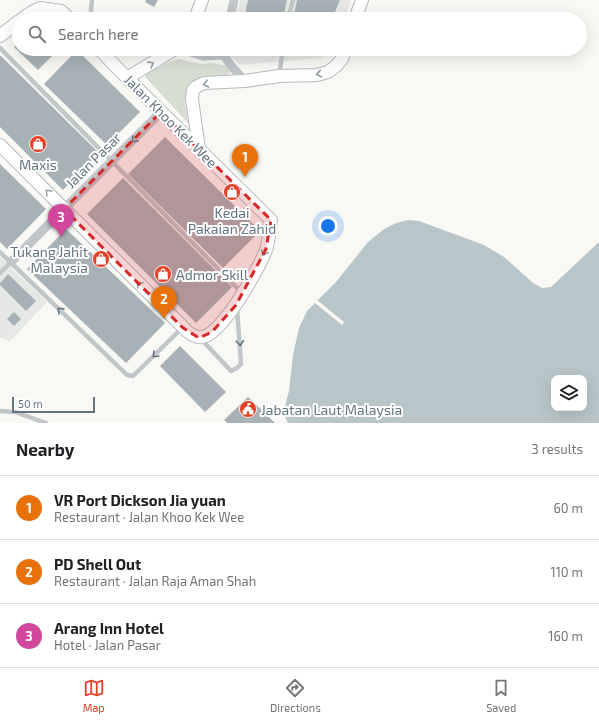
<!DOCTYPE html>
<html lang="en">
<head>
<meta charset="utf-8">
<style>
  body { margin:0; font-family:"Exo 2",sans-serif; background:#f2f2f2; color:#202124 }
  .controls { position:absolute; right:12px; bottom:12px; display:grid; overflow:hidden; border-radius:8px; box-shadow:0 4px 16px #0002 }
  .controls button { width:36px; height:36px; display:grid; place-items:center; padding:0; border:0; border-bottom:1px solid #e0e0e0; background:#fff; color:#202124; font:20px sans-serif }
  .scale { position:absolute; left:12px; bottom:10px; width:83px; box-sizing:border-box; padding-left:4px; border:2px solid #637680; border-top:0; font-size:11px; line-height:14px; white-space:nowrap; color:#637680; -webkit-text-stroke:3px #fff; paint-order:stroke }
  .you { position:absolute; left:328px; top:226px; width:14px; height:14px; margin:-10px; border:3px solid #fff; border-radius:50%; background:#1a73e8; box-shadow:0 0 0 6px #1a73e833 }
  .badge { display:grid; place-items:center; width:26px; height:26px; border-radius:50%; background:#e44229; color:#fff; font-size:13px; font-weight:700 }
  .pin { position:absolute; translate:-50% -33px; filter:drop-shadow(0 1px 2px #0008) }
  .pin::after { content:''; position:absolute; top:21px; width:14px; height:12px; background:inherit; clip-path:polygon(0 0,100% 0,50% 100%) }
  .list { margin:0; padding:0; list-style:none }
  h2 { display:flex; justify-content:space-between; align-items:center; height:52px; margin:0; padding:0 16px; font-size:17px }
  h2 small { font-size:13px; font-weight:400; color:#757577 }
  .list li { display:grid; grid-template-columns:26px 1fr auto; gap:12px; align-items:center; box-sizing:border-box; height:64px; padding:0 16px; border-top:1px solid #e0e0e0 }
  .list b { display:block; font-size:15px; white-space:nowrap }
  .list p { margin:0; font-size:13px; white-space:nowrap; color:#757577 }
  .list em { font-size:13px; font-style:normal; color:#757577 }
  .icon { flex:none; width:22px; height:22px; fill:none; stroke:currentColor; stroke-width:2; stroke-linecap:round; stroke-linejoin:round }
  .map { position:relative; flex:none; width:599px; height:423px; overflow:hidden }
  .search { position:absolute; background:#fff; box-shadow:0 4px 16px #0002; left:12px; right:12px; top:12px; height:44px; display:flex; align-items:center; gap:10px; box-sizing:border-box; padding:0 14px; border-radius:22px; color:#757577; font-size:15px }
  .sheet { height:244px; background:#fff }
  nav { display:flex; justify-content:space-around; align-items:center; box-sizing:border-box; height:56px; border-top:1px solid #e0e0e0; background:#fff; font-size:11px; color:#757577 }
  nav a { display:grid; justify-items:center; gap:2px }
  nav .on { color:#e44229 }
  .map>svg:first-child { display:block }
  .built { fill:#e6e8e6 }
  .green { fill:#d8ddd4 }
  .water { fill:#b8c6c9; fill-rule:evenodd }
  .pier { fill:#f8f8f5 }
  .building { fill:#a8b2b6 }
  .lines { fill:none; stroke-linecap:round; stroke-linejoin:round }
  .secondary-casing { stroke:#b4babe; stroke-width:14 }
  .lane { stroke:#c1c6c9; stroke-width:4.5 }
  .street { stroke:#c1c6c9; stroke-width:9 }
  .secondary { stroke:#fff; stroke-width:12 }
  .oneway { stroke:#929fa6 }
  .oneway2 { stroke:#637680 }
  .marked { fill:#d62828; fill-opacity:0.2; stroke:#d62828; stroke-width:3; stroke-dasharray:8 5; stroke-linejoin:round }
  .labels { text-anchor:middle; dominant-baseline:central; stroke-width:4; stroke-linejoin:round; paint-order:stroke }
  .street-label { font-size:14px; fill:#637680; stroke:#fff }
  .poi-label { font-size:14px; fill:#637680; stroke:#fff }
</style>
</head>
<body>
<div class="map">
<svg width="599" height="423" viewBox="0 0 599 423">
  <rect width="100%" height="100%" fill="#f8f8f5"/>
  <g class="built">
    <path d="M240,0H351L345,19H236Z"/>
    <path d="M230,49H331L321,58L241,65L229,55Z"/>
    <path d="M0,257L47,302L10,341L0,338Z"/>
  </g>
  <path class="green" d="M179,59L201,64L213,63L225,66L230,72L228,76C192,85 178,80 189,124L145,77L147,72C158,69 167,61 179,59Z"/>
  <path class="water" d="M408,220L419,221L484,245L504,257L533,283L542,288L551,287L599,242V423H288L285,417L284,410L289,391L293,355L299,328L307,311L336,282L368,242L384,229L396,223ZM554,378H584V408H554Z"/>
  <path class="pier" d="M317,300L344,322L342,325L315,303Z"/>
  <g class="building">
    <path d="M146,0H158L154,7L145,2Z"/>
    <path d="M248,0H287L283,19H244Z"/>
    <path d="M297,0H340L332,19H293Z"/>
    <path d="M142,15L151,19H140Z"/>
    <path d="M19,41V49H59L38,70L14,47Z"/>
    <path d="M239,49H277L276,53L244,56Z"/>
    <path d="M287,49H299V50L287,51Z"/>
    <path d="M77,50L140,112L107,145L44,84Z"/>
    <path d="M0,55L99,153L63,190L0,127Z"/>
    <path d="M165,137L260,231L223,268L128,174Z"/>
    <path d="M0,164L46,209L7,249L0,242Z"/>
    <path d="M123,178L232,287L196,323L87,214Z"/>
    <path d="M66,229L165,323L126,363L27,269Z"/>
    <path d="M8,274L36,301L26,311L0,285V283Z"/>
    <path d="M14,312L21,319L14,326L7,319Z"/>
    <path d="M180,346L226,392L205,412L160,366Z"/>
    <path d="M248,397L275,423H227L224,420Z"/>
  </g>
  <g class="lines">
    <g class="secondary-casing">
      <g id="secondary">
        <path d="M22,19L32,12L40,8L61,11L70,19"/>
        <path d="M195,19L202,0"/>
        <path d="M355,19L362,0"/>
        <path d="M0,36L19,21"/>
        <path d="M127,78L175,49"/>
        <path d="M0,145L188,332C192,335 197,338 202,337C222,335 261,266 267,247C269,238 270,229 271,220L127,78L99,49"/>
        <path d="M199,149L192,99L193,90L196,87L204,83L245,81L279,76L317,75L328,72L336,66L342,59L345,49"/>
      </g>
    </g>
    <g class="lane">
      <path d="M90,19L92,0"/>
      <path d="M288,19L293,0"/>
      <path d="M0,48L242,293"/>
      <path d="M279,76L283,49"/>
      <path d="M0,252L127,375L133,376L182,328"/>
      <path d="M0,273L11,262"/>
      <path d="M201,339L231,371L237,368L241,364L237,308"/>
      <path d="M0,411L15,412L46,423"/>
    </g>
    <g class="street">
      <path d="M230,19L234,0"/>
      <path d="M182,49L203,56L224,55"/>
      <path d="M224,50V55L231,66L245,81"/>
      <path d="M11,262L161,112"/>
    </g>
    <use href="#secondary" class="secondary"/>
  </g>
  <defs><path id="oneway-chevron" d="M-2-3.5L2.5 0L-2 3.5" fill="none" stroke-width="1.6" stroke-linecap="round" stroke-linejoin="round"/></defs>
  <g class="oneway">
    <use href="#oneway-chevron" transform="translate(151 64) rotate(-31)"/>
    <use href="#oneway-chevron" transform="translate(319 74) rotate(168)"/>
    <use href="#oneway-chevron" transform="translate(206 84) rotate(169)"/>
    <use href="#oneway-chevron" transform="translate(48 192) rotate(-135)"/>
    <use href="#oneway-chevron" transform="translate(264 253) rotate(115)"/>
    <use href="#oneway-chevron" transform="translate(139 284) rotate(-135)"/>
  </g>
  <g class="oneway2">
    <use href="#oneway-chevron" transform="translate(134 140) rotate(135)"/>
    <use href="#oneway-chevron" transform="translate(60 310) rotate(-136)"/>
    <use href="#oneway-chevron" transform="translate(240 343) rotate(86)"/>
    <use href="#oneway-chevron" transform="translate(155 355) rotate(135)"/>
  </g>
  <path class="marked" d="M161,112L271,220L266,249L236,305L212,332L199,338L182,327L64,209Z"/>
  <defs>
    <g id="shop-disc" transform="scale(0.9)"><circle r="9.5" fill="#e44229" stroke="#fff"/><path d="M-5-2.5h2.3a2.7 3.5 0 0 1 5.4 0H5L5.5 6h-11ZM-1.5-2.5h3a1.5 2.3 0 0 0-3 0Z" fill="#fff"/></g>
    <g id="civic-disc" transform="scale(0.9)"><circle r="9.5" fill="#e44229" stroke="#fff"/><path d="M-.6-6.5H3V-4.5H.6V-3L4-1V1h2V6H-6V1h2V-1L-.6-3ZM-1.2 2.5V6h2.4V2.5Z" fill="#fff"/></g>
  </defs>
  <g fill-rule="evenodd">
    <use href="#shop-disc" x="38" y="144"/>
    <use href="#shop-disc" x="232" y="192"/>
    <use href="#shop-disc" x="101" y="259"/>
    <use href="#shop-disc" x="163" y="274"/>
    <use href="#civic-disc" x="248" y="409"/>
  </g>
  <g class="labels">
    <g class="street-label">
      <text transform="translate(171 121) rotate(45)">Jalan Khoo Kek Wee</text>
      <text transform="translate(93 160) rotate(-45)">Jalan Pasar</text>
    </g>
    <g class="poi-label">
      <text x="38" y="164">Maxis</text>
      <text x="232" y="212">Kedai<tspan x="232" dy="16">Pakaian Zahid</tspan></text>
      <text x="88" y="251" text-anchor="end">Tukang Jahit<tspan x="88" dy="16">Malaysia</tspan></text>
      <text x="176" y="274" text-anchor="start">Admor Skill</text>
      <text x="261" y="409" text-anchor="start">Jabatan Laut Malaysia</text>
    </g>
  </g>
</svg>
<div class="controls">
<button><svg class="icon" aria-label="layers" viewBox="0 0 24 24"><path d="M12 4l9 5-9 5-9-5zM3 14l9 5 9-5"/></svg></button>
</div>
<div class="scale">50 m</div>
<div class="you"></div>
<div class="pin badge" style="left:245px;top:177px;background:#e8710a">1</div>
<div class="pin badge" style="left:164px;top:319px;background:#e8710a">2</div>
<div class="pin badge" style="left:61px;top:237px;background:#d1479c">3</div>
<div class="search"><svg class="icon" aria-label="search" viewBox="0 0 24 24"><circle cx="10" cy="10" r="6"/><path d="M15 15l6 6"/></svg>Search here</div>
</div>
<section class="sheet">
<h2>Nearby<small>3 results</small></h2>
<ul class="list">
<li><span class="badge" style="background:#e8710a">1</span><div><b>VR Port Dickson Jia yuan</b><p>Restaurant · Jalan Khoo Kek Wee</p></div><em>60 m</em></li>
<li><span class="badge" style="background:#e8710a">2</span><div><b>PD Shell Out</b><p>Restaurant · Jalan Raja Aman Shah</p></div><em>110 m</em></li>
<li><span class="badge" style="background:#d1479c">3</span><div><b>Arang Inn Hotel</b><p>Hotel · Jalan Pasar</p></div><em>160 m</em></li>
</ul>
</section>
<nav>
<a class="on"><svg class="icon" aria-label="map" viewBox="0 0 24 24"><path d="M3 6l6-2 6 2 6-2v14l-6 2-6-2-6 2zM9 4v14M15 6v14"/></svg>Map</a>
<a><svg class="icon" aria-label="directions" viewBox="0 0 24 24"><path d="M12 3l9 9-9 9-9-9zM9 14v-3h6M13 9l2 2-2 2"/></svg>Directions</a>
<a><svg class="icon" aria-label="saved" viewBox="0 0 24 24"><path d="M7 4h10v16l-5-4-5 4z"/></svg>Saved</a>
</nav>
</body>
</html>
